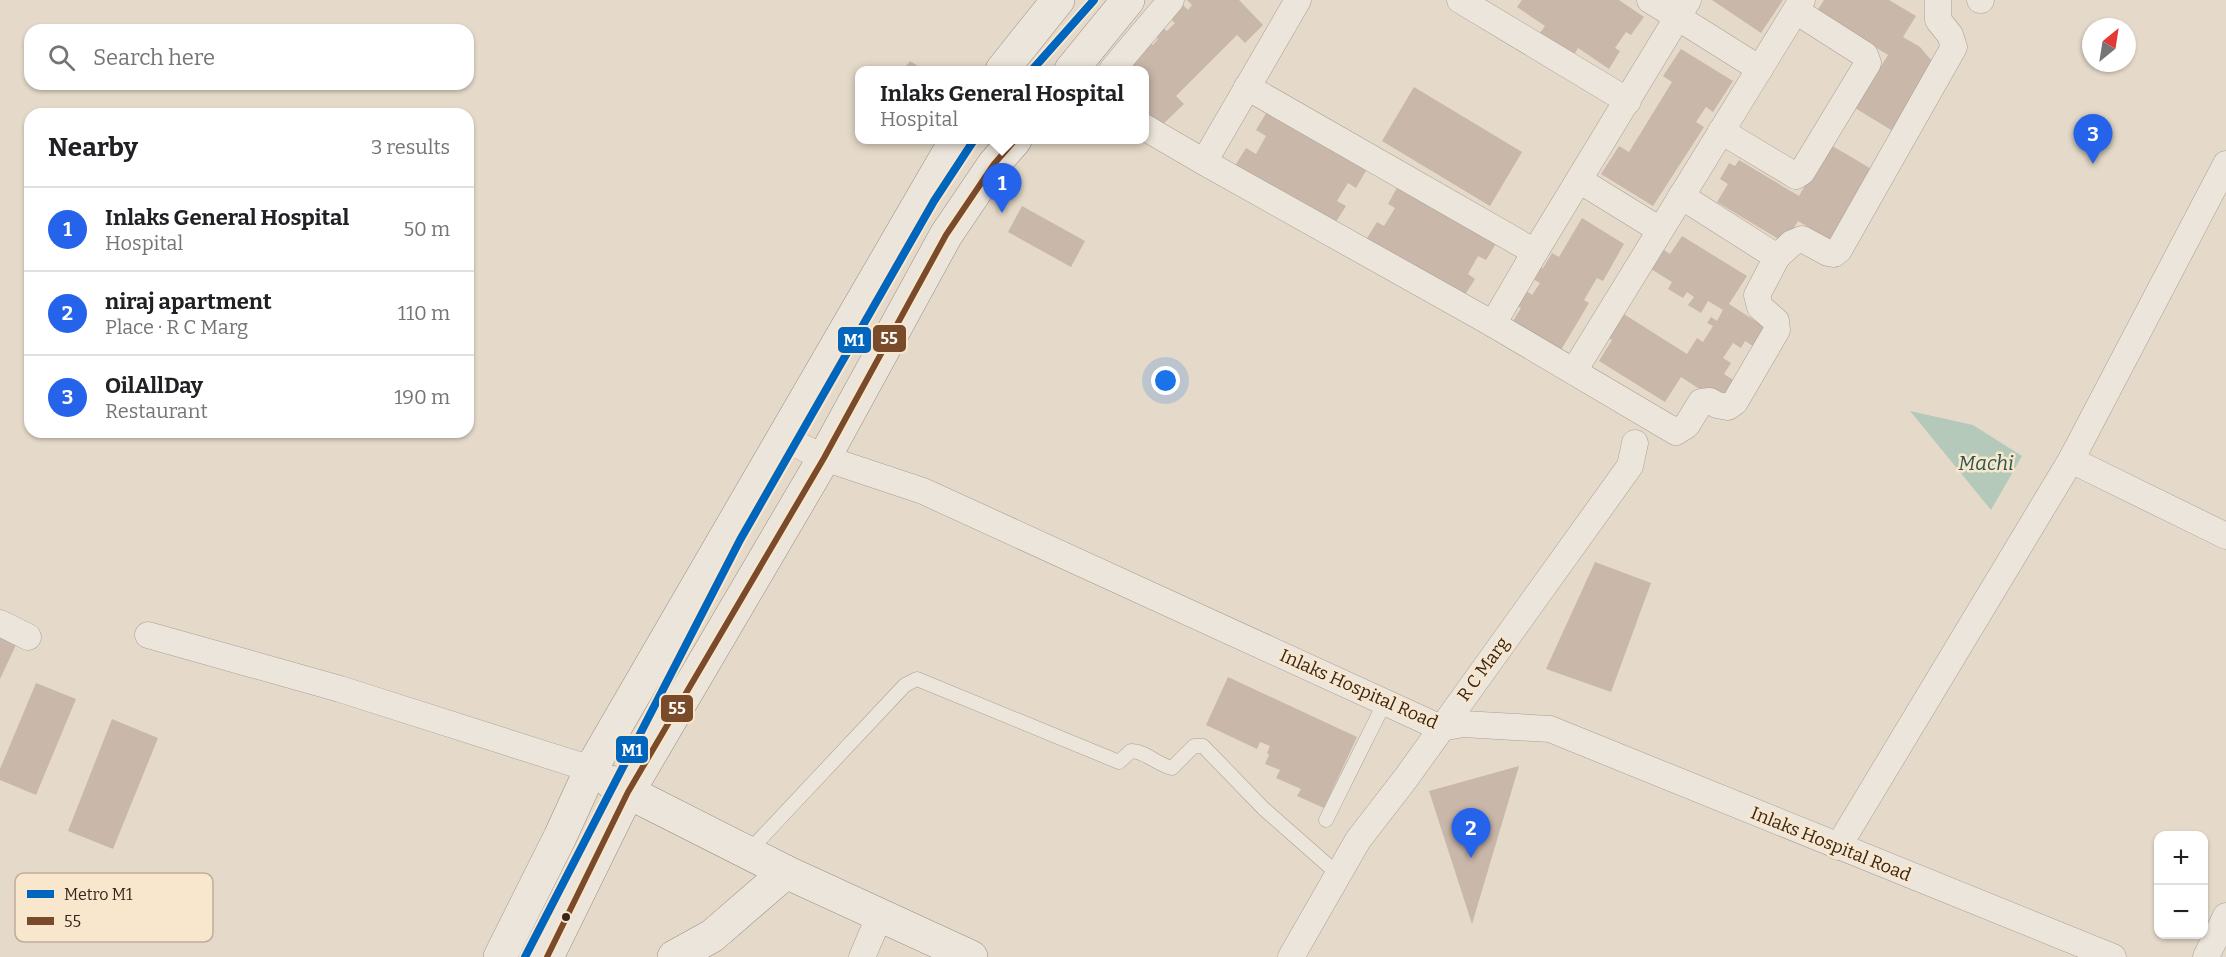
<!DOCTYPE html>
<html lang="en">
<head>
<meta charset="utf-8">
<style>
  body { margin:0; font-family:Bitter,serif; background:#f2f2f2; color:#202124 }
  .controls { position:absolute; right:18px; bottom:18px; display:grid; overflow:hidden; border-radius:12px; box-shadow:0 2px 4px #0004 }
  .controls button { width:54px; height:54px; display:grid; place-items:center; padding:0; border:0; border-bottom:2px solid #e0e0e0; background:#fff; color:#202124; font:30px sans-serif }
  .compass { position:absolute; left:2082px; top:18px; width:54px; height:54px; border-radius:50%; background:#fff; box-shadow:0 2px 4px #0004; rotate:30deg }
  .you { position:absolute; left:1166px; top:381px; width:21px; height:21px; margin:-15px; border:4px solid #fff; border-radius:50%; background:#1a73e8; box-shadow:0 0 0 9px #1a73e833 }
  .badge { display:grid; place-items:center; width:39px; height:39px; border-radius:50%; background:#2563eb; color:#fff; font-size:20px; font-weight:700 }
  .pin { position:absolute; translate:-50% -50px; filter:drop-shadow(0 2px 3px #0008) }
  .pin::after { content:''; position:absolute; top:32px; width:21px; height:18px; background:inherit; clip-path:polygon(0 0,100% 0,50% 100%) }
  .popup { position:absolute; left:855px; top:66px; width:294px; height:78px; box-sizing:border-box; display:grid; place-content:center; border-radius:12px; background:#fff; filter:drop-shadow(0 2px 4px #0005); font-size:20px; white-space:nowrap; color:#757577 }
  .popup b { font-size:22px; color:#202124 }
  .popup::after { content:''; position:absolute; left:50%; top:100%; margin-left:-12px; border:12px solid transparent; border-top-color:#fff }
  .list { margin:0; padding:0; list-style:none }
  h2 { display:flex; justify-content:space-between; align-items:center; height:78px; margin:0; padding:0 24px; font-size:26px }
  h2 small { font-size:20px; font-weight:400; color:#757577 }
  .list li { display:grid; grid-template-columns:39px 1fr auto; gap:18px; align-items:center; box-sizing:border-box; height:84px; padding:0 24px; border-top:2px solid #e0e0e0 }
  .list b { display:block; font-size:22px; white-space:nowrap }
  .list p { margin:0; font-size:20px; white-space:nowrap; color:#757577 }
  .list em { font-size:20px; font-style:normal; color:#757577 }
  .icon { flex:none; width:33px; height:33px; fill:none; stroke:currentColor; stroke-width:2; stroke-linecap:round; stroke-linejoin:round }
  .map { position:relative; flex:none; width:2226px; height:957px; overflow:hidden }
  .search { position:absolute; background:#fff; box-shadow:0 2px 4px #0004; left:24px; top:24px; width:450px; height:66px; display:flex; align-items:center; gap:15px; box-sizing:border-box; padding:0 21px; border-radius:18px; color:#757577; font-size:22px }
  .panel { position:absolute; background:#fff; box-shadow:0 2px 4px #0004; left:24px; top:108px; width:450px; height:330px; border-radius:18px }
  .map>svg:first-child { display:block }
  .water { fill:#b5c9ba }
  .building { fill:#c9b7a9 }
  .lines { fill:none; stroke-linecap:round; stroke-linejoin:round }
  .lane-casing { stroke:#aa9f93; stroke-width:15 }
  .street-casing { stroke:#aa9f93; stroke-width:27 }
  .secondary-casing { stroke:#998e83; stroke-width:34 }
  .lane { stroke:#ece5db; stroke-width:14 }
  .street { stroke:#ece5db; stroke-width:26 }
  .secondary { stroke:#ece5db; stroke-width:33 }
  .bus-1-casing { stroke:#f8e7cd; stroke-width:10 }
  .bus-1 { stroke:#7a4b2a; stroke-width:6 }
  .metro-1-casing { stroke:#f8e7cd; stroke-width:12 }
  .metro-1 { stroke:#0065bd; stroke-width:8 }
  .bus-dot { fill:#38261b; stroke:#f8e7cd; stroke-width:2 }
  .labels { text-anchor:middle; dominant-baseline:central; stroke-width:5; stroke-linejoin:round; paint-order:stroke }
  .street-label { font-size:18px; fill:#38261b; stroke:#f8e7cd }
  .water-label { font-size:20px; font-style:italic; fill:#295951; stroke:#f8e7cd }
  .key { fill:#f8e7cd; stroke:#bead98; stroke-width:1.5 }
  .key-label { font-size:16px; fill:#38261b }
  .line-badge { stroke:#f8e7cd; stroke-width:2 }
  .badge-label { font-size:16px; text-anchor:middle; font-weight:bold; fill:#fff }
</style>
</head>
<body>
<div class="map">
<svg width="2226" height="957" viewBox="0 0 2226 957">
  <rect width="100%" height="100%" fill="#e5dac9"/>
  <path class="water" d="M1910,411L1973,425L2022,456L1991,510Z"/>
  <g class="building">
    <path d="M1187,0H1239L1263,25L1245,43L1237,35L1176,96L1184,104L1157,130L1144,118V70H1127L1138,59L1133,55L1148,40L1153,45L1158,39L1155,36L1163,28L1167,31L1175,23L1170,19L1183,5L1188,10L1192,5Z"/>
    <path d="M1522,0H1619L1644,17L1631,35L1626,32L1615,48L1620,51L1609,69L1578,48L1573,57L1539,34L1545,26L1517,7Z"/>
    <path d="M1712,0H1783L1761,33Z"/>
    <path d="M1824,0H1889L1916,16L1903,37L1920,47L1937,67L1896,133L1855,108L1888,55L1817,11Z"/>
    <path d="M1681,49L1733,81L1713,112L1706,107L1696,122L1704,127L1653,206L1601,174L1619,146L1629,152L1672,82L1663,76Z"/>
    <path d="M910,61L924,70H903Z"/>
    <path d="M1414,87L1522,152L1490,206L1382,141Z"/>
    <path d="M1268,110L1367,169L1356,188L1348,183L1337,201L1346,206L1332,228L1233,169L1246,148L1256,154L1266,136L1256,130Z"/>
    <path d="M1829,144L1875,171L1833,242L1798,221L1785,243L1717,202L1728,184L1720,179L1729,163L1735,166L1739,160L1799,196Z"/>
    <path d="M1399,184L1497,242L1486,260L1478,256L1468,274L1475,279L1461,301L1364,243L1377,222L1384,226L1395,208L1388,204Z"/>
    <path d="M1022,206L1085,241L1071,267L1008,232Z"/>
    <path d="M1582,218L1624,244L1603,281L1597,278L1584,300L1589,303L1558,355L1510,326L1521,308L1515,305L1524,289L1532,295L1540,283L1531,278L1538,266L1543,268L1552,253L1559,257Z"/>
    <path d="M1682,236L1747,276L1729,304L1768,329L1756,348L1745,341L1741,348L1733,343L1723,358L1731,363L1724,374L1735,381L1721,403L1681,377L1665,402L1599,361L1612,340L1604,335L1619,311L1687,354L1697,338L1703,342L1713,326L1707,323L1711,317L1717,321L1723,310L1708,301L1701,313L1688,305L1694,297L1687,292L1683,298L1668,289L1672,282L1651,269L1664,250L1670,254Z"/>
    <path d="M1595,562L1651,583L1611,692L1546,669Z"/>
    <path d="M0,637L16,645L0,679Z"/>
    <path d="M1228,677L1357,737L1324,808L1297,796L1301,789L1276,778L1280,770L1265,764L1269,755L1267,753L1270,746L1260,742L1257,749L1206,725Z"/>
    <path d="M36,683L76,699L36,795L0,780V769Z"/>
    <path d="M112,719L158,738L113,849L68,831Z"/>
    <path d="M1519,766L1472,924L1429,791Z"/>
  </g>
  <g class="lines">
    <g class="lane-casing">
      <g id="lane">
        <path d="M1326,820L1385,702"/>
        <path d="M749,851L905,685L917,679L1119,762L1131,751C1145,751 1158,765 1172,768L1194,746H1203L1264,809L1339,875"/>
      </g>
    </g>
    <g class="street-casing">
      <g id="street">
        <path d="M1460,0L1628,101"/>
        <path d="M1650,0L1760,69"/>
        <path d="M1980,0H1981"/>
        <path d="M1112,70L1171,0"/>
        <path d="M1247,87L1535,252L1493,324"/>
        <path d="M1144,127L1204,162L1493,324L1676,432L1687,425L1701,402L1710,401L1717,405L1728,407L1735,402L1777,330L1776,321L1760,307L1757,295L1777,257L1792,243L1802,239L1828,253L1834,254L1839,250L1954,47L1950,35L1938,20V2"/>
        <path d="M1721,131L1796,176L1802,172L1868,63L1865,55L1796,11"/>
        <path d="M1204,162L1298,0"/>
        <path d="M1579,180L1660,230"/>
        <path d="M1681,196L1777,257"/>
        <path d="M1535,252L1688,0"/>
        <path d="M1574,371L1802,0"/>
        <path d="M784,438L824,458L923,491L1441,728L1463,724L1550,729L2113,957"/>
        <path d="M2071,460L2226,536"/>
        <path d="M0,623L28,637"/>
        <path d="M148,635L340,689L591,769"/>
        <path d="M1838,847L2071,460L2226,164"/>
        <path d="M862,957L880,915"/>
        <path d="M1291,957L1358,840L1406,778L1630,466L1635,443"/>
        <path d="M2206,957L2226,916"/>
      </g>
    </g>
    <g class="secondary-casing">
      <g id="secondary">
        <path d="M1002,70L1058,0"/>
        <path d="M1071,70L1128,0"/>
        <path d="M611,782L628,792L786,872L971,957"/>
        <path d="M500,957L560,837L591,769L956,140"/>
        <path d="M547,957L628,792L824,458L946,235L994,164L1015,140"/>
        <path d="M674,957L712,936L786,872"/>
      </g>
    </g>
    <use href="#lane" class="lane"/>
    <use href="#street" class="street"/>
    <use href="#secondary" class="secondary"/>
    <g class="bus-1-casing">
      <path id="bus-1" d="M547,957L628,792L824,458L946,235L994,164L1015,140"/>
    </g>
    <use href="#bus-1" class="bus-1"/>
    <g class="metro-1-casing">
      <g id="metro-1">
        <path d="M1032,70L1094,0"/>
        <path d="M525,957L740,540L934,201L974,140"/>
      </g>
    </g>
    <use href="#metro-1" class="metro-1"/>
  </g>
  <circle class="bus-dot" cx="566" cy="917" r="5"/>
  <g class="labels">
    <g class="street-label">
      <text transform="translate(1483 669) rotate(-54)">R C Marg</text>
      <text transform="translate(1359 689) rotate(24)">Inlaks Hospital Road</text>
      <text transform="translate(1831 844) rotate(22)">Inlaks Hospital Road</text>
    </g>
    <g class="water-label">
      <text x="1986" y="463">Machi</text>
    </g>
  </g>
  <rect x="15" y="873" width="198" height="69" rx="9" class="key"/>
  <rect x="27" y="890" width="27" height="8" fill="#0065bd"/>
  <rect x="27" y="917" width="27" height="8" fill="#7a4b2a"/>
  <g class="key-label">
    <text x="64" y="900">Metro M1</text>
    <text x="64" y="927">55</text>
  </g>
  <g class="line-badge">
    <rect x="872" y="324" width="35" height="29" rx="6" fill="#7a4b2a"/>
    <rect x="837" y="326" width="35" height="28" rx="6" fill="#0065bd"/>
    <rect x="660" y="694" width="34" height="29" rx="6" fill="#7a4b2a"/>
    <rect x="615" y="735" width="34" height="29" rx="6" fill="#0065bd"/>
  </g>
  <g class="badge-label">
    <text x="889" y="344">55</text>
    <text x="854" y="346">M1</text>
    <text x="677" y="714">55</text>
    <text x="632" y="756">M1</text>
  </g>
</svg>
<div class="controls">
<button>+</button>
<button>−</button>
</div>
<svg class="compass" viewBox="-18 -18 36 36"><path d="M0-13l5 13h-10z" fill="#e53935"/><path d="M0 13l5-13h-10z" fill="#757577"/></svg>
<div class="you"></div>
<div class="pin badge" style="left:1002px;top:213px">1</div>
<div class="popup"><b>Inlaks General Hospital</b>Hospital</div>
<div class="pin badge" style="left:1471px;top:858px">2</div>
<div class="pin badge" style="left:2093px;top:164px">3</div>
<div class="search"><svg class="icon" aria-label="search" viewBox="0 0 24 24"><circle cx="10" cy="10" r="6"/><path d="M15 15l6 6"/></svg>Search here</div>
<section class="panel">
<h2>Nearby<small>3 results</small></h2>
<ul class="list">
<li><span class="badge">1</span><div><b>Inlaks General Hospital</b><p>Hospital</p></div><em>50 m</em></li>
<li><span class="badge">2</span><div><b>niraj apartment</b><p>Place · R C Marg</p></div><em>110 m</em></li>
<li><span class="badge">3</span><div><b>OilAllDay</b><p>Restaurant</p></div><em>190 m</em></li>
</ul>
</section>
</div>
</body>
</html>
